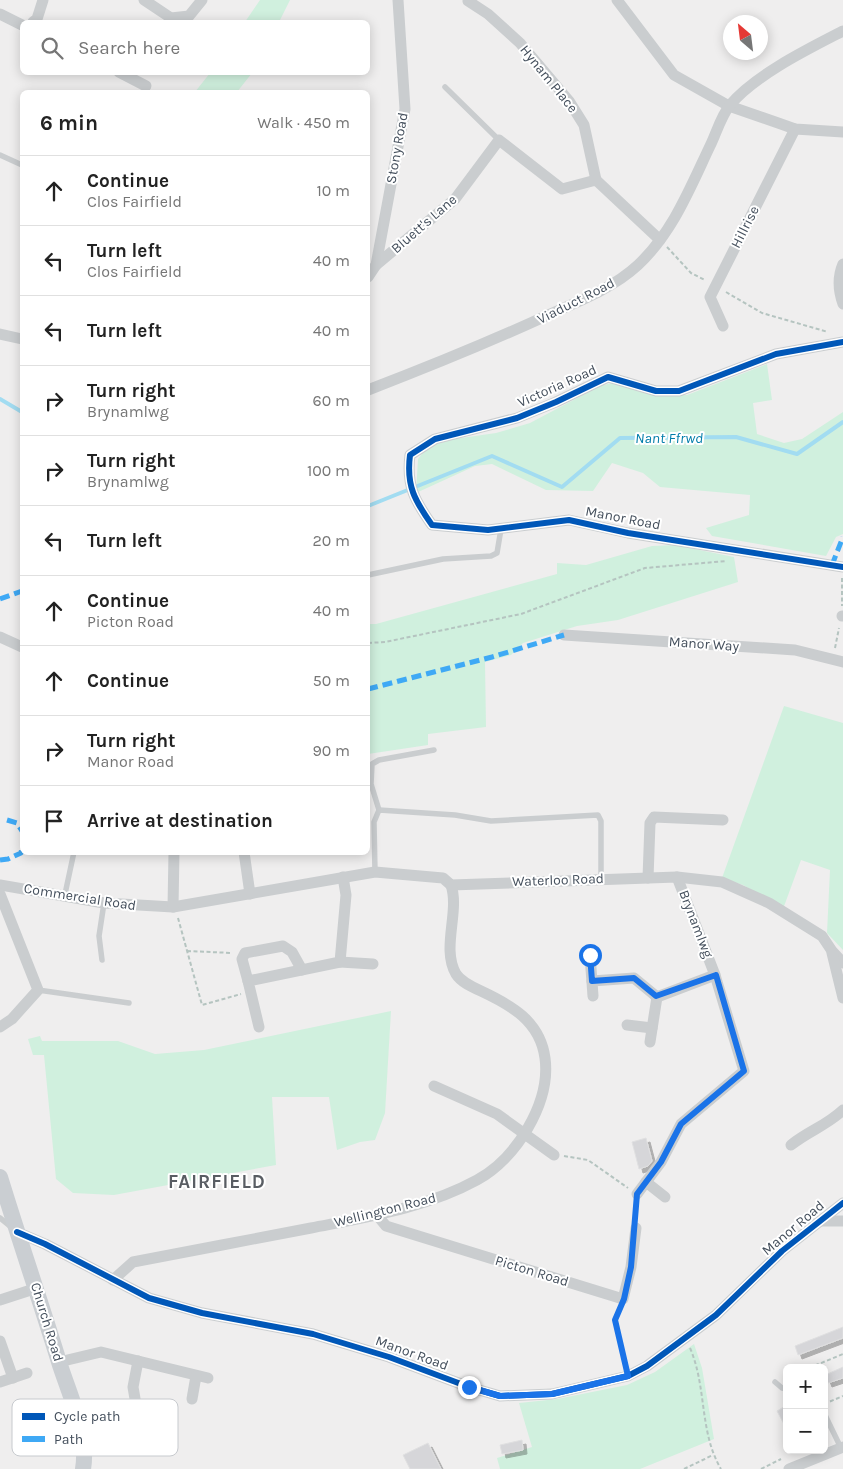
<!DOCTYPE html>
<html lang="en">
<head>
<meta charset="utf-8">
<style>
  body { margin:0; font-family:Karla,sans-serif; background:#f6f6f6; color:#222 }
  .controls { position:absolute; right:15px; bottom:15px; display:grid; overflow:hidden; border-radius:8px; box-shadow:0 2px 12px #0003 }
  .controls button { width:45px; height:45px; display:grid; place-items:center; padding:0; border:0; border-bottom:1px solid #e0e0e0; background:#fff; color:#222; font:25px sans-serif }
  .compass { position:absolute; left:723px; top:15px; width:45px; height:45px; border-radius:50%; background:#fff; box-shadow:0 2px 12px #0003; rotate:332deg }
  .stop { position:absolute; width:15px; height:15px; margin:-11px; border:4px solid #1a73e8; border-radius:50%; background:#fff }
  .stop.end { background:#1a73e8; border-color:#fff; box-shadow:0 1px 5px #0008 }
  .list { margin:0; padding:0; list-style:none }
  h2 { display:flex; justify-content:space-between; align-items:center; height:65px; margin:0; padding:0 20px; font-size:21px }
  h2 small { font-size:16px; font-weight:400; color:#767676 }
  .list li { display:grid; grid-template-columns:32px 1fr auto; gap:15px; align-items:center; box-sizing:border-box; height:70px; padding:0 20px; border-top:1px solid #e0e0e0 }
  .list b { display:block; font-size:19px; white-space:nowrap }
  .list p { margin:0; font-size:16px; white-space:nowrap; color:#767676 }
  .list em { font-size:16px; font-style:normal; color:#767676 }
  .icon { flex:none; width:28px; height:28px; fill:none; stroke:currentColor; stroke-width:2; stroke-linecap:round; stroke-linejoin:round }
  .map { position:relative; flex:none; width:843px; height:1469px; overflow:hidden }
  .search { position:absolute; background:#fff; box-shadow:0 2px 12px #0003; left:20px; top:20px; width:350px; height:55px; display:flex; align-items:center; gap:12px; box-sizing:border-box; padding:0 18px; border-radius:8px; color:#767676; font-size:19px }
  .panel { position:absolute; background:#fff; box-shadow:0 2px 12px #0003; left:20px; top:90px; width:350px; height:765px; border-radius:8px }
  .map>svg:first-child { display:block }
  .green { fill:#d0f0de }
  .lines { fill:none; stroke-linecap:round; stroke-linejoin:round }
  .stream { stroke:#a2dcf1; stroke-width:4 }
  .building { fill:#d6d6d9; stroke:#e0e0e1; filter:url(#shadow) }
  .path { stroke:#b5c4c0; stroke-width:2; stroke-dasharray:4 2.5; stroke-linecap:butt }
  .service { stroke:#cacdcf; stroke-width:5.5 }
  .minor { stroke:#cacdcf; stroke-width:11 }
  .secondary { stroke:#caced2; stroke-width:16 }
  .quiet { stroke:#3fa9f5; stroke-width:5; stroke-dasharray:10 5; stroke-linecap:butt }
  .cycleway-casing { stroke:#fff; stroke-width:9 }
  .cycleway { stroke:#0057b8; stroke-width:6 }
  .route { stroke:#1a73e8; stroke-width:6 }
  .labels { text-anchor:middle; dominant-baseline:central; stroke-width:4; stroke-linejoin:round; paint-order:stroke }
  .street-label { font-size:14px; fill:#444f5c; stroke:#fff }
  .water-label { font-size:15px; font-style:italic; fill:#027daa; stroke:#fff }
  .district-label { font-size:19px; font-weight:bold; letter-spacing:1px; fill:#595d63; stroke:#fff }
  .key { fill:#fff; stroke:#c7cace; stroke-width:1 }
  .key-label { font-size:14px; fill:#444f5c }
</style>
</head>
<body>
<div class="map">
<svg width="843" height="1469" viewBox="0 0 843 1469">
  <defs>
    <filter id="shadow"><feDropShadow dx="4" dy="4" stdDeviation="0" flood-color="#0004"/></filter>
  </defs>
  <rect width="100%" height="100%" fill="#efeeee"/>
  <g class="green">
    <path d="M260,0H290L279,22H245Z"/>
    <path d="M210,73V72L252,73L237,92H195Z"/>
    <path d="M767,364L772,400L753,403L757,434L784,443L802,439L843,412V534L836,537L826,556L712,536L706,528L749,515L750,495L660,487L643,473L612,463L593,491L546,490L492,464L475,466L416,493L418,459L427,447L454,439L496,433L530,423L600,386L615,382L652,393L687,395Z"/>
    <path d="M675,545L734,557L738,582L618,620L577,626L523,643L511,655L485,662L486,727L428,734V745L368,754V624H376L557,574V563L586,565L652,546Z"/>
    <path d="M784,706L843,723V950L827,933L830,870L801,860L783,909L743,885L722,878Z"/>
    <path d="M391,1011L385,1113L375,1140L360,1142L337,1150L329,1097H272L276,1165L114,1195L73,1193L56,1179L44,1055H33L28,1039L40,1036L42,1041H118L155,1054L204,1050Z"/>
    <path d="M694,1344L702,1368L714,1439L640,1469H500L497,1458L532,1447L519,1403L557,1399L627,1385L655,1372Z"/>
  </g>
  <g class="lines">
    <g class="stream">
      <path d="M0,399L22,412"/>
      <path d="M368,506L492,456L562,487L620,438L736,437L797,454L843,422"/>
    </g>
  </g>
  <g class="building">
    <path d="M646,1138L652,1161L648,1166L639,1169L632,1142Z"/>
    <path d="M843,1327V1338L798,1355L795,1346Z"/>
    <path d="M843,1367V1378L828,1383L825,1375Z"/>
    <path d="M787,1405V1430L777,1411Z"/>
    <path d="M522,1440L523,1450L502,1454L500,1445Z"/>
    <path d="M428,1443L441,1469H410L403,1455Z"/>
  </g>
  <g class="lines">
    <g class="path">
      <path d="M667,247L691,273L705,280"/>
      <path d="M726,292L762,313L828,332"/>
      <path d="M842,578V606"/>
      <path d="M368,643L385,642L521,614L645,568L727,561"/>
      <path d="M835,648L839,628"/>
      <path d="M178,918L202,1005L241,994"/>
      <path d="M187,951L232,953"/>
      <path d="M564,1156L588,1160L628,1188"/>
      <path d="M636,1218L637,1205"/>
      <path d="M619,1311L615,1320L625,1364"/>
      <path d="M690,1348C707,1387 699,1432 721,1469"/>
      <path d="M809,1368L843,1354"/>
      <path d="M824,1404L843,1396"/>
      <path d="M684,1469L713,1455"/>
      <path d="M761,1469L781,1459"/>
    </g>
    <g class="service">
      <path d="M445,87L499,140"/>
      <path d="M0,155L22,165"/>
      <path d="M368,575L443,559L491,556L497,553L501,529"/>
      <path d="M379,810L371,784L372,764L379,760L434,750"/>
      <path d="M375,872L374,822L379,810L455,815L491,821L598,815L601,821V878"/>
      <path d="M65,894L74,852"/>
      <path d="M102,960L99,936L104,903"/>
      <path d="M38,990L129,1003"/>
      <path d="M0,1218L10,1226"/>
      <path d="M775,1382L782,1388L787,1389"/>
      <path d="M824,1413L841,1448"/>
    </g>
    <g class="minor">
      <path d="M144,0L171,18L189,16L202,0"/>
      <path d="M617,0L674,75L729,106L781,124L795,129L843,132"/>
      <path d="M468,1L488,14L520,43L569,101L584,125L596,180"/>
      <path d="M0,14L22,25"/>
      <path d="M33,22L37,19L43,0"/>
      <path d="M119,72L146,86"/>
      <path d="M843,264C837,278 838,290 843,304"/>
      <path d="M376,265L405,109L398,0"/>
      <path d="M368,277L376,265L455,199L499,140L562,189L596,180L660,240"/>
      <path d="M723,326L710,297L795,129"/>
      <path d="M0,334L22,339"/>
      <path d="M843,342L776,354L679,391H656L608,377L556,402L517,418L435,439L410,455C406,486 415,501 432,525L488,530L569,520L628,533L843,567"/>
      <path d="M368,390C428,367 487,343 546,316C577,302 612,289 638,265C673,232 690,188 710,146C716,134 721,116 730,105C755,75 808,49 843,31"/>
      <path d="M842,616H843"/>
      <path d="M564,635L795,650L843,662"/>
      <path d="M0,637L22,647"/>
      <path d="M244,852L250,894"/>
      <path d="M648,878L650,823L654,817L723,820"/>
      <path d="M0,885L104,903L173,907L375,872L443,878L451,885L677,877L722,882L769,903L822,936L832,951L843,963"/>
      <path d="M0,894L38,990L12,1019L0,1027"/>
      <path d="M173,907L174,852"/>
      <path d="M832,953L843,998"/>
      <path d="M590,955L593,996"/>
      <path d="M340,962L373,964"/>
      <path d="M248,981L242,959L245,953L283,946L292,952L302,970"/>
      <path d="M592,981L634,978L657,997"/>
      <path d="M657,997L715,975"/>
      <path d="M627,1025L652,1028"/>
      <path d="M259,1027L248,981L340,962L346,895L343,877"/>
      <path d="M650,1042L657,997"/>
      <path d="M434,1086L497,1114L554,1155"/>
      <path d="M791,1145C810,1130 826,1126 843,1110"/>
      <path d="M646,1182L665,1197"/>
      <path d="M637,1194L661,1162L681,1124L744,1071L715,975L677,877"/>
      <path d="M377,1215L386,1226L623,1299L631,1267L636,1228"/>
      <path d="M820,1221H843"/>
      <path d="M17,1232L45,1244L149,1298L202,1313L313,1334L389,1357L469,1387L500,1396L552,1394L628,1376L647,1366L716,1315L782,1251L843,1203"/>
      <path d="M113,1280L133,1262C192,1251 252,1239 311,1228C367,1217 426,1208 477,1180C516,1159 551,1103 545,1058C540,1021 511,1005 481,991C472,987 461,982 456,974C441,948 460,912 451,885"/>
      <path d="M0,1300L37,1288"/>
      <path d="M0,1341L13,1378"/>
      <path d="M138,1361L133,1387L140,1428"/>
      <path d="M59,1362L101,1352L208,1378"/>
      <path d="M0,1382L27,1373"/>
      <path d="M192,1399L196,1376"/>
      <path d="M115,1424L138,1418"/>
      <path d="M789,1469L843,1447"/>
    </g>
    <path class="secondary" d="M0,1177C19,1239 40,1300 59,1362C69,1394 89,1435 83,1469"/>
    <g class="quiet">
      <path d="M832,565L843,537"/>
      <path d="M0,599L22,591"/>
      <path d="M368,689L492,657L564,635"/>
      <path d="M7,820L17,823L22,831"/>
      <path d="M0,860L8,859L21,853L22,847"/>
    </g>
    <g class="cycleway-casing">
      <g id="cycleway">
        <path d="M843,342L776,354L679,391H656L608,377L556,402L517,418L435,439L410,455C406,486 415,501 432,525L488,530L569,520L628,533L843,567"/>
        <path d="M17,1232L45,1244L149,1298L202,1313L313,1334L389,1357L469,1387L500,1396L552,1394L628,1376L647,1366L716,1315L782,1251L843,1203"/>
      </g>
    </g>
    <use href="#cycleway" class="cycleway"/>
  </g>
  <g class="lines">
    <path class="route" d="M469,1387L500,1396L552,1394L628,1376L615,1320L624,1299L631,1267L637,1194L661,1162L681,1124L744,1071L716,975L656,996L634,978L592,981L590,955"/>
  </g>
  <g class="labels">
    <g class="street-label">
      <text transform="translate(549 79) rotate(51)">Hynam Place</text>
      <text transform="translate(397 148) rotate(-80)">Stony Road</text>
      <text transform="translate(424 224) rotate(-41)">Bluett's Lane</text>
      <text transform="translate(745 227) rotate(-63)">Hillrise</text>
      <text transform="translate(576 301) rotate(-27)">Viaduct Road</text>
      <text transform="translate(557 386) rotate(-24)">Victoria Road</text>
      <text transform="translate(623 518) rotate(11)">Manor Road</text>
      <text transform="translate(704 644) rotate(4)">Manor Way</text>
      <text transform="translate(558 880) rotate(-2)">Waterloo Road</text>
      <text transform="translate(80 897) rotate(9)">Commercial Road</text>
      <text transform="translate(696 924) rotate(69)">Brynamlwg</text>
      <text transform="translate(385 1210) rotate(-14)">Wellington Road</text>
      <text transform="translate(793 1228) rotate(-40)">Manor Road</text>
      <text transform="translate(532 1271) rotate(17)">Picton Road</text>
      <text transform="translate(47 1322) rotate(73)">Church Road</text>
      <text transform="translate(412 1353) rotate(20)">Manor Road</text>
    </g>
    <g class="water-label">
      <text x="669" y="438">Nant Ffrwd</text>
    </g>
    <g class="district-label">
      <text x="217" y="1182">FAIRFIELD</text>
    </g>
  </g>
  <rect x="12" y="1399" width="166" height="57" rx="8" class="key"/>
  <rect x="22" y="1413" width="23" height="7" fill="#0057b8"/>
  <rect x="22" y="1436" width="23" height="6" fill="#3fa9f5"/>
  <g class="key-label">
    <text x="54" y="1421">Cycle path</text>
    <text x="54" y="1444">Path</text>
  </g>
</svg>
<div class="controls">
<button>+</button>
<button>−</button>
</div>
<svg class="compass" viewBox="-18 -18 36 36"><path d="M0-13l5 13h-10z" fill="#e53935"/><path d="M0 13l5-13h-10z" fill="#767676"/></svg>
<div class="stop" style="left:590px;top:955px"></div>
<div class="stop end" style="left:469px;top:1387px"></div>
<div class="search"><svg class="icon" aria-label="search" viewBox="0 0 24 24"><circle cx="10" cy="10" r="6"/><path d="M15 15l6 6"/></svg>Search here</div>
<section class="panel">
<h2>6 min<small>Walk · 450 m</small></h2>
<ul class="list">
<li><svg class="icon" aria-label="ahead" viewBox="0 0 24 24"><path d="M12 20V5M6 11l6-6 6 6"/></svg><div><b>Continue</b><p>Clos Fairfield</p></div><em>10 m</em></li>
<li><svg class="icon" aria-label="left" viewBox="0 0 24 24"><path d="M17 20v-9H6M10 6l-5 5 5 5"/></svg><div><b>Turn left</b><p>Clos Fairfield</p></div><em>40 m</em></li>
<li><svg class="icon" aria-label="left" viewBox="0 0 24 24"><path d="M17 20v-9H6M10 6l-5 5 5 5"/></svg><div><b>Turn left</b></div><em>40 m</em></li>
<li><svg class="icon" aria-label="right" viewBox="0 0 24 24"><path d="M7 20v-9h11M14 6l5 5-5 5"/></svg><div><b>Turn right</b><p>Brynamlwg</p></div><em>60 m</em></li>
<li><svg class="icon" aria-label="right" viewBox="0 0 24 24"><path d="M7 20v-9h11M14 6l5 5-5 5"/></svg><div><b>Turn right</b><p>Brynamlwg</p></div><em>100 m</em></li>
<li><svg class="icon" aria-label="left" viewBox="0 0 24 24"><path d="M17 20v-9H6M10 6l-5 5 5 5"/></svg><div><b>Turn left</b></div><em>20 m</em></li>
<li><svg class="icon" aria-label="ahead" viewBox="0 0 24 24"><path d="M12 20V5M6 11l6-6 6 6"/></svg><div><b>Continue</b><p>Picton Road</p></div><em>40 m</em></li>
<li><svg class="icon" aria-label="ahead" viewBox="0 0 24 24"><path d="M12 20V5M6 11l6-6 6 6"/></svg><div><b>Continue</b></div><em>50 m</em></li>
<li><svg class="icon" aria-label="right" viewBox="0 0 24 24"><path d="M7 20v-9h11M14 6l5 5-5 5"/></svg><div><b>Turn right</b><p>Manor Road</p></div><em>90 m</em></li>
<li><svg class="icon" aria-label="arrive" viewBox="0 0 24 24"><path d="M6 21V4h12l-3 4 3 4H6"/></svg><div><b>Arrive at destination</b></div></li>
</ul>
</section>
</div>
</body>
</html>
